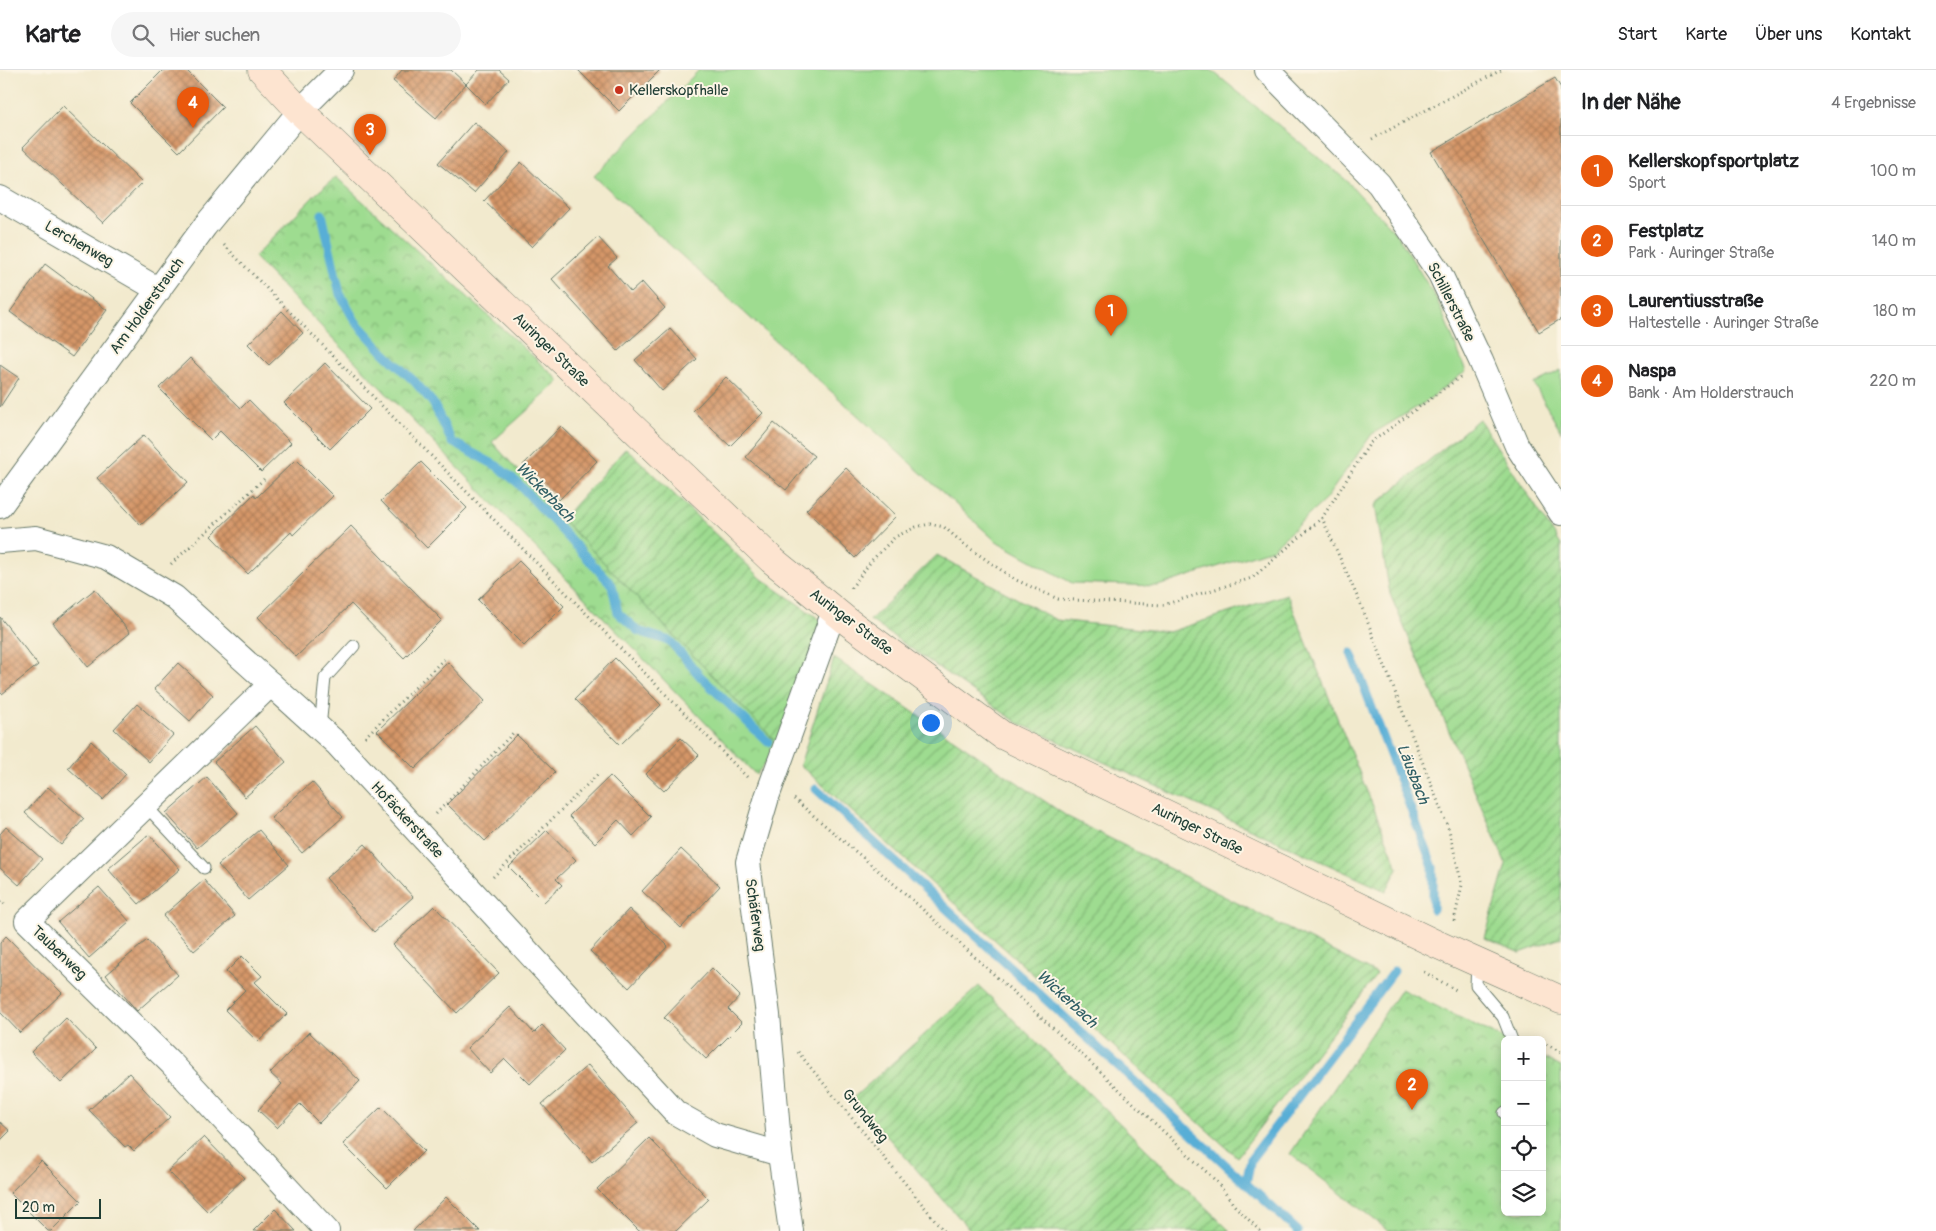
<!DOCTYPE html>
<html lang="de">
<head>
<meta charset="utf-8">
<style>
  body { margin:0; font-family:Pangolin,sans-serif; background:#f6f6f6; color:#202124 }
  .controls { position:absolute; right:15px; bottom:15px; display:grid; overflow:hidden; border-radius:8px; box-shadow:0 2px 12px #0003 }
  .controls button { width:45px; height:45px; display:grid; place-items:center; padding:0; border:0; border-bottom:1px solid #e0e0e0; background:#fff; color:#202124; font:25px sans-serif }
  .scale { position:absolute; left:15px; bottom:12px; width:86px; box-sizing:border-box; padding-left:5px; border:2px solid #1f3d34; border-top:0; font-size:14px; line-height:18px; white-space:nowrap; color:#1f3d34; -webkit-text-stroke:4px #fcf5e5; paint-order:stroke }
  .you { position:absolute; left:930px; top:652px; width:18px; height:18px; margin:-12px; border:4px solid #fff; border-radius:50%; background:#1a73e8; box-shadow:0 0 0 8px #1a73e833 }
  .badge { display:grid; place-items:center; width:32px; height:32px; border-radius:50%; background:#ea580c; color:#fff; font-size:16px; font-weight:700 }
  .pin { position:absolute; translate:-50% -41px; filter:drop-shadow(0 1px 2px #0008) }
  .pin::after { content:''; position:absolute; top:26px; width:18px; height:15px; background:inherit; clip-path:polygon(0 0,100% 0,50% 100%) }
  .list { margin:0; padding:0; list-style:none }
  h2 { display:flex; justify-content:space-between; align-items:center; height:65px; margin:0; padding:0 20px; font-size:21px }
  h2 small { font-size:16px; font-weight:400; color:#757577 }
  .list li { display:grid; grid-template-columns:32px 1fr auto; gap:15px; align-items:center; box-sizing:border-box; height:70px; padding:0 20px; border-top:1px solid #e0e0e0 }
  .list b { display:block; font-size:19px; white-space:nowrap }
  .list p { margin:0; font-size:16px; white-space:nowrap; color:#757577 }
  .list em { font-size:16px; font-style:normal; color:#757577 }
  .icon { flex:none; width:28px; height:28px; fill:none; stroke:currentColor; stroke-width:2; stroke-linecap:round; stroke-linejoin:round }
  .map { position:relative; flex:none; width:1561px; height:1161px; overflow:hidden }
  header { display:flex; align-items:center; gap:30px; box-sizing:border-box; height:70px; padding:0 25px; background:#fff; border-bottom:1px solid #e0e0e0 }
  header strong { font-size:24px }
  nav { display:flex; gap:28px; margin-inline-start:auto; font-size:18px }
  .search { width:350px; height:45px; background:#f6f6f6; display:flex; align-items:center; gap:12px; box-sizing:border-box; padding:0 18px; border-radius:28px; color:#757577; font-size:19px }
  main { display:flex }
  aside { flex:1; background:#fff }
  .map>svg:first-child { display:block }
  .park { fill:url(#park-crowns); stroke:#5e8c62 }
  .garden { fill:url(#garden-furrows); stroke:#5e8c62 }
  .pitch { fill:#9edc90; stroke:#5e8c62 }
  .lines { fill:none; stroke-linecap:round; stroke-linejoin:round }
  .stream { stroke:#59aed6; stroke-width:9 }
  .building { fill:url(#building-cross-hatch) }
  .lane-casing { stroke:#697a6a; stroke-width:13 }
  .street-casing { stroke:#697a6a; stroke-width:26 }
  .secondary-casing { stroke:#697a6a; stroke-width:29 }
  .path { stroke:#697a6a; stroke-width:3; stroke-dasharray:1 4; stroke-linecap:butt }
  .lane { stroke:#fff; stroke-width:11 }
  .street { stroke:#fff; stroke-width:24 }
  .secondary { stroke:#fde4d0; stroke-width:28 }
  .poi-dot { fill:#c8321e; stroke:#fcf5e5; stroke-width:2 }
  .labels { text-anchor:middle; dominant-baseline:central; stroke-width:4; stroke-linejoin:round; paint-order:stroke }
  .poi-label { font-size:15px; fill:#1f3d34; stroke:#fcf5e5; text-anchor:start }
  .street-label { font-size:15px; fill:#1f3d34; stroke:#fcf5e5 }
  .water-label { font-size:16px; font-style:italic; fill:#305f65; stroke:#fcf5e5 }
</style>
</head>
<body>
<header>
<strong>Karte</strong>
<div class="search"><svg class="icon" aria-label="search" viewBox="0 0 24 24"><circle cx="10" cy="10" r="6"/><path d="M15 15l6 6"/></svg>Hier suchen</div>
<nav><a>Start</a><a>Karte</a><a>Über uns</a><a>Kontakt</a></nav>
</header>
<main>
<div class="map">
<svg width="1561" height="1161" viewBox="0 0 1561 1161">
  <defs>
    <pattern id="park-crowns" width="20" height="18" patternUnits="userSpaceOnUse" patternTransform="scale(1.25)"><rect width="20" height="18" fill="#9edc90"/><path d="M2 6a3 3 0 1 1 6 0M12 15a3 3 0 1 1 6 0" fill="none" stroke="#80b476"/></pattern>
    <pattern id="garden-furrows" width="10" height="10" patternUnits="userSpaceOnUse" patternTransform="scale(1.25)"><rect width="10" height="10" fill="#9edc90"/><path d="M-1 1l2-2M0 10L10 0M9 11l2-2" fill="none" stroke="#80b476"/></pattern>
    <pattern id="building-cross-hatch" width="8" height="8" patternUnits="userSpaceOnUse" patternTransform="scale(1.25)"><rect width="8" height="8" fill="#d59668"/><path d="M0 0l8 8M0 8l8-8" fill="none" stroke="#ac7c56"/></pattern>
  </defs>
  <rect width="100%" height="100%" fill="#fcf5e5"/>
  <filter id="ink" filterUnits="userSpaceOnUse"><feTurbulence type="fractalNoise" baseFrequency=".02" numOctaves="2"/><feDisplacementMap in="SourceGraphic" scale="10" xChannelSelector="R" yChannelSelector="G"/><feConvolveMatrix kernelMatrix="1 2 1 2 8 2 1 2 1" color-interpolation-filters="sRGB"/></filter>
  <filter id="wash" filterUnits="userSpaceOnUse"><feTurbulence type="fractalNoise" baseFrequency=".0096" numOctaves="4" result="noise"/><feDisplacementMap in="SourceGraphic" scale="20" xChannelSelector="R" yChannelSelector="G"/><feGaussianBlur stdDeviation="1.12" result="paint"/><feColorMatrix in="noise" values="0 0 0 0 0 0 0 0 0 0 0 0 0 0 0 0 0 1.4 0 .05"/><feComposite in="paint" operator="in"/></filter>
  <g filter="url(#wash)">
    <rect width="100%" height="100%" fill="#f2eace"/>
    <g class="park">
      <path d="M336,107L560,311L492,372L562,449L779,675L756,705L254,187L316,124Z"/>
      <path d="M1401,919L1506,970L1505,1142H1542V987L1561,997V1161H1389L1290,1084Z"/>
    </g>
    <g class="garden">
      <path d="M1479,349L1561,475V868L1520,883L1485,868L1506,794L1390,524L1375,435Z"/>
      <path d="M626,378L762,509L822,551L779,675L562,449Z"/>
      <path d="M937,485L1056,550L1169,562L1287,524L1398,798L1386,821L1018,653L870,550Z"/>
      <path d="M834,588L1068,747L1377,904L1237,1087L800,695Z"/>
      <path d="M979,916L1230,1161H971L853,1028Z"/>
    </g>
    <g class="pitch">
      <path d="M699,0H1211L1346,110L1398,166L1437,230L1466,301L1424,333L1372,364L1325,430L1272,479L1158,516L1072,513L996,471L594,106Z"/>
      <path d="M1561,300V362L1534,314Z"/>
    </g>
    <g class="lines">
      <g class="stream">
        <path d="M322,144L340,224L355,251L384,283L415,312L433,333L452,372L497,396L518,413L612,515L618,543L638,561L670,571L700,606L768,672"/>
        <path d="M1351,583L1433,797V839"/>
        <path d="M816,719L1298,1161"/>
        <path d="M1246,1113L1251,1089L1394,901"/>
      </g>
    </g>
    <g id="blocks">
      <g class="building">
        <path d="M163,0H186L223,37L179,82L130,33Z"/>
        <path d="M402,0H451L466,14L436,48L393,11Z"/>
        <path d="M479,0H499L509,9L486,34L466,14Z"/>
        <path d="M578,0H660L619,41Z"/>
        <path d="M1555,8L1561,18V249L1539,262L1431,82Z"/>
        <path d="M63,36L142,113L103,153L23,77Z"/>
        <path d="M474,52L509,82L474,123L438,93Z"/>
        <path d="M521,92L569,138L532,177L484,131Z"/>
        <path d="M598,167L617,188L608,196L631,222L642,212L665,238L618,281L552,209Z"/>
        <path d="M45,194L107,240L72,287L10,242Z"/>
        <path d="M282,241L303,263L269,295L248,274Z"/>
        <path d="M670,259L697,289L662,321L635,290Z"/>
        <path d="M190,288L241,338L249,330L291,373L261,402L220,361L211,370L159,318Z"/>
        <path d="M325,293L370,339L330,379L284,333Z"/>
        <path d="M0,295L19,308L0,337Z"/>
        <path d="M726,307L763,343L730,376L693,341Z"/>
        <path d="M774,353L814,386L786,420L746,387Z"/>
        <path d="M561,356L597,391L559,430L523,395Z"/>
        <path d="M144,365L188,412L141,455L97,408Z"/>
        <path d="M296,389L333,426L293,465L291,462L248,504L211,466L254,424L256,428Z"/>
        <path d="M421,392L467,438L427,478L381,431Z"/>
        <path d="M846,398L896,446L855,488L806,440Z"/>
        <path d="M351,456L442,550L404,588L351,534L296,587L258,547Z"/>
        <path d="M519,491L564,536L524,576L478,530Z"/>
        <path d="M95,519L130,563L88,597L53,553Z"/>
        <path d="M0,547L38,595L2,624L0,622Z"/>
        <path d="M615,588L661,635L620,675L575,629Z"/>
        <path d="M448,592L485,631L415,699L377,661Z"/>
        <path d="M178,593L213,625L190,651L154,619Z"/>
        <path d="M137,634L173,665L149,692L114,659Z"/>
        <path d="M255,656L286,692L245,727L214,692Z"/>
        <path d="M517,665L555,702L485,771L447,734Z"/>
        <path d="M681,668L699,685L664,721L646,704Z"/>
        <path d="M91,671L126,704L103,730L68,698Z"/>
        <path d="M610,706L651,747L633,766L618,750L595,773L569,746Z"/>
        <path d="M207,707L238,743L197,778L166,743Z"/>
        <path d="M312,712L343,747L302,783L271,748Z"/>
        <path d="M48,717L84,749L61,775L25,743Z"/>
        <path d="M6,757L42,789L19,815L0,798V764Z"/>
        <path d="M259,760L289,795L248,830L218,795Z"/>
        <path d="M547,760L576,790L556,809L562,815L544,832L509,797Z"/>
        <path d="M149,764L180,799L139,834L108,799Z"/>
        <path d="M365,774L413,827L374,862L326,808Z"/>
        <path d="M681,779L720,816L681,858L642,821Z"/>
        <path d="M204,810L235,846L194,881L163,846Z"/>
        <path d="M99,817L130,852L89,888L58,852Z"/>
        <path d="M434,836L499,903L457,943L393,875Z"/>
        <path d="M629,839L668,876L629,918L590,881Z"/>
        <path d="M6,866L62,923L20,963L0,942V873Z"/>
        <path d="M147,870L178,905L137,941L106,905Z"/>
        <path d="M242,886L262,906L255,912L287,944L258,972L225,940L245,920L226,902Z"/>
        <path d="M712,898L740,926L728,939L742,953L706,989L664,948Z"/>
        <path d="M510,937L534,963L542,955L565,980L530,1014L505,989L490,1003L467,978Z"/>
        <path d="M66,948L96,979L61,1013L31,982Z"/>
        <path d="M309,962L360,1011L319,1053L300,1034L277,1058L258,1040L282,1014L270,1003Z"/>
        <path d="M588,995L638,1053L592,1092L542,1034Z"/>
        <path d="M129,1003L170,1047L134,1081L128,1075L125,1077L89,1040Z"/>
        <path d="M381,1037L424,1081L387,1118L343,1074Z"/>
        <path d="M0,1052L10,1061L0,1071Z"/>
        <path d="M204,1067L244,1108L208,1142L168,1101Z"/>
        <path d="M649,1068L709,1129L676,1161H639L597,1119Z"/>
        <path d="M41,1091L81,1131L51,1161H48L10,1123Z"/>
        <path d="M446,1127L480,1161H413Z"/>
        <path d="M275,1139L296,1161H253Z"/>
      </g>
    </g>
  </g>
  <g filter="url(#ink)">
    <use href="#blocks" fill-opacity="0" stroke="#697a6a" stroke-width="1"/>
    <g class="lines">
      <g class="lane-casing">
        <g id="lane">
          <path d="M320,658L325,608L354,576"/>
          <path d="M146,736L204,798"/>
          <path d="M1477,894L1476,915L1503,947L1512,970"/>
          <path d="M1504,1043L1505,1042"/>
        </g>
      </g>
      <g class="street-casing">
        <g id="street">
          <path d="M1267,0L1379,114L1440,204L1481,291L1517,376L1561,443"/>
          <path d="M0,128L159,220"/>
          <path d="M0,436L205,156L300,41L341,0"/>
          <path d="M0,471L36,468L106,487L174,527L336,673L676,1043L715,1065L780,1084"/>
          <path d="M271,614L27,851L172,994L327,1161"/>
          <path d="M791,1161L780,1084L768,945L748,792L767,727L834,541"/>
        </g>
      </g>
      <g class="secondary-casing">
        <path id="secondary" d="M262,0L300,41L772,490L847,551L1002,665L1434,873L1561,930"/>
      </g>
      <g class="path">
        <path d="M1372,69L1501,0"/>
        <path d="M224,175L747,707"/>
        <path d="M171,494L264,409"/>
        <path d="M851,518L872,490L895,467L916,457L930,454L944,457L965,475L1014,509L1058,529L1163,535L1252,508L1322,448"/>
        <path d="M365,667L444,589"/>
        <path d="M794,729L908,826L1091,993L1216,1111L1235,1136L1260,1161"/>
        <path d="M436,744L514,662"/>
        <path d="M493,807L598,704"/>
        <path d="M0,832L1,831L7,836"/>
        <path d="M1454,851L1462,815L1449,760L1361,535L1322,448L1370,373L1460,307"/>
        <path d="M1424,902L1456,920"/>
        <path d="M1542,972L1561,982"/>
        <path d="M798,982L944,1161"/>
      </g>
      <use href="#lane" class="lane"/>
      <use href="#street" class="street"/>
      <use href="#secondary" class="secondary"/>
    </g>
  </g>
  <circle class="poi-dot" cx="619" cy="20" r="5"/>
  <g class="labels">
    <g class="poi-label">
      <text x="629" y="20">Kellerskopfhalle</text>
    </g>
    <g class="street-label">
      <text transform="translate(79 174) rotate(30)">Lerchenweg</text>
      <text transform="translate(1451 232) rotate(63)">Schillerstraße</text>
      <text transform="translate(147 236) rotate(-54)">Am Holderstrauch</text>
      <text transform="translate(551 280) rotate(44)">Auringer Straße</text>
      <text transform="translate(851 552) rotate(37)">Auringer Straße</text>
      <text transform="translate(407 750) rotate(47)">Hofäckerstraße</text>
      <text transform="translate(1197 759) rotate(26)">Auringer Straße</text>
      <text transform="translate(755 845) rotate(82)">Schäferweg</text>
      <text transform="translate(59 883) rotate(44)">Taubenweg</text>
      <text transform="translate(865 1046) rotate(51)">Grundweg</text>
    </g>
    <g class="water-label">
      <text transform="translate(545 422) rotate(46)">Wickerbach</text>
      <text transform="translate(1413 704) rotate(69)">Läusbach</text>
      <text transform="translate(1067 929) rotate(43)">Wickerbach</text>
    </g>
  </g>
</svg>
<div class="controls">
<button>+</button>
<button>−</button>
<button><svg class="icon" aria-label="locate" viewBox="0 0 24 24"><circle cx="12" cy="12" r="6"/><path d="M12 2v4M12 18v4M2 12h4M18 12h4"/></svg></button>
<button><svg class="icon" aria-label="layers" viewBox="0 0 24 24"><path d="M12 4l9 5-9 5-9-5zM3 14l9 5 9-5"/></svg></button>
</div>
<div class="scale">20 m</div>
<div class="you"></div>
<div class="pin badge" style="left:1111px;top:266px">1</div>
<div class="pin badge" style="left:1412px;top:1040px">2</div>
<div class="pin badge" style="left:370px;top:85px">3</div>
<div class="pin badge" style="left:193px;top:58px">4</div>
</div>
<aside>
<h2>In der Nähe<small>4 Ergebnisse</small></h2>
<ul class="list">
<li><span class="badge">1</span><div><b>Kellerskopfsportplatz</b><p>Sport</p></div><em>100 m</em></li>
<li><span class="badge">2</span><div><b>Festplatz</b><p>Park · Auringer Straße</p></div><em>140 m</em></li>
<li><span class="badge">3</span><div><b>Laurentiusstraße</b><p>Haltestelle · Auringer Straße</p></div><em>180 m</em></li>
<li><span class="badge">4</span><div><b>Naspa</b><p>Bank · Am Holderstrauch</p></div><em>220 m</em></li>
</ul>
</aside>
</main>
</body>
</html>
